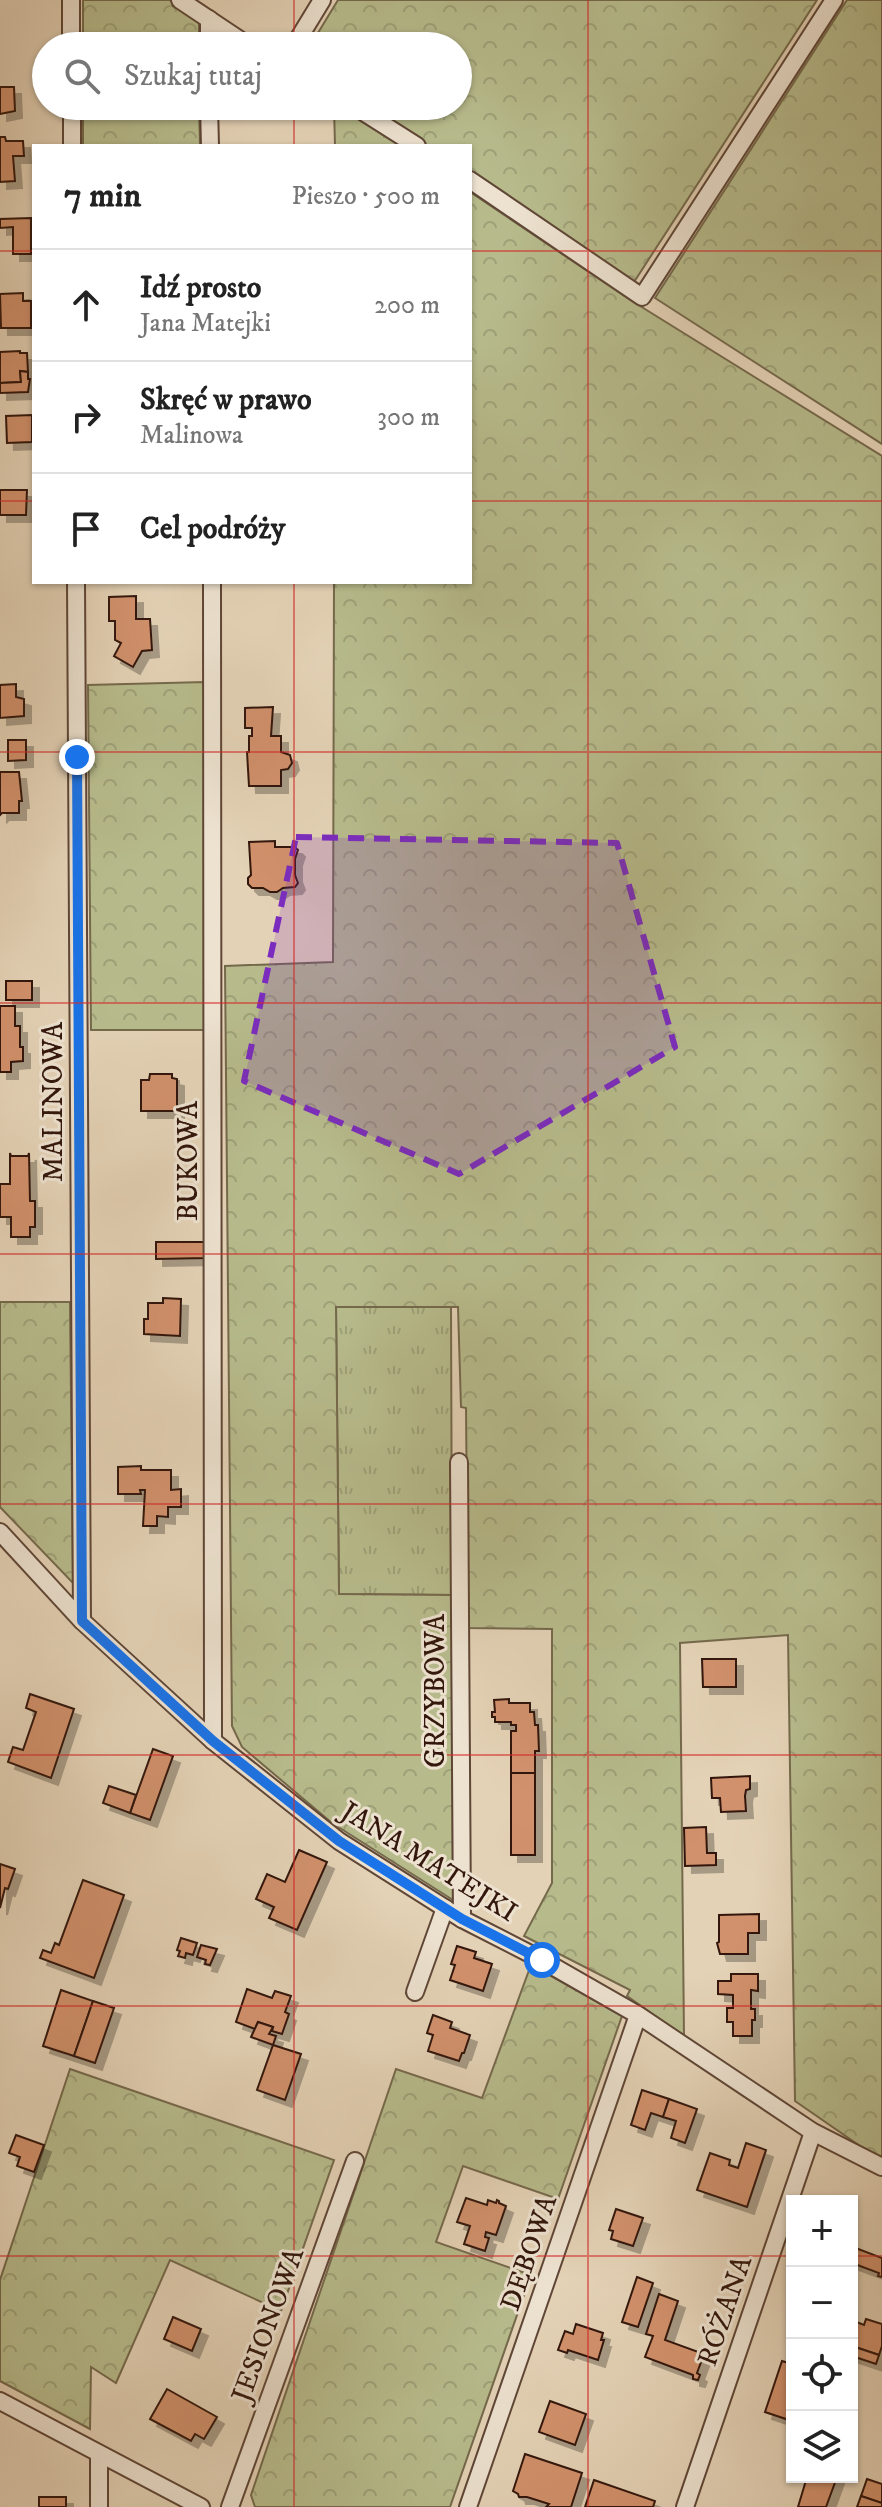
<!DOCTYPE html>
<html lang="pl">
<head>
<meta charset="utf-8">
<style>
  body { margin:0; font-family:"IM FELL DW Pica",serif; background:#f6f6f6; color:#222 }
  .controls { position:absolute; right:24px; bottom:24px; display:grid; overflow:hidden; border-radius:0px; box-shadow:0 2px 6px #0004 }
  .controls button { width:72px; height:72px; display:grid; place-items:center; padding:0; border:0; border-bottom:2px solid #e0e0e0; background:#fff; color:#222; font:40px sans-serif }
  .stop { position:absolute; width:24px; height:24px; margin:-18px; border:6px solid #1a73e8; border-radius:50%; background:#fff }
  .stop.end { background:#1a73e8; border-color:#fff; box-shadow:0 2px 8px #0008 }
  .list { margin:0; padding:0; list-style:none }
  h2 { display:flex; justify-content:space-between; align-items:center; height:104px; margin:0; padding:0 32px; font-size:34px }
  h2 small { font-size:26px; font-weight:400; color:#767676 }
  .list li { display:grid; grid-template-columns:52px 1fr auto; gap:24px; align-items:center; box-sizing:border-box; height:112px; padding:0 32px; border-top:2px solid #e0e0e0 }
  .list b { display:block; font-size:30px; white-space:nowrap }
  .list p { margin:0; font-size:26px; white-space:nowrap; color:#767676 }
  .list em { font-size:26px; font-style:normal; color:#767676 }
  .icon { flex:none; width:44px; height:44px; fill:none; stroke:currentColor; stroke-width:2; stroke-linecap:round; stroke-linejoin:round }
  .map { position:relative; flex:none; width:882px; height:2507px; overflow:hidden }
  .search { position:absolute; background:#fff; box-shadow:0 2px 6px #0004; left:32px; top:32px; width:440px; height:88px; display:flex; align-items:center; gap:20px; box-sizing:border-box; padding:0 28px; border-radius:44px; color:#767676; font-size:30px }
  .panel { position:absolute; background:#fff; box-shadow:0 2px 6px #0004; left:32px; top:144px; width:440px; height:440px; border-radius:0px }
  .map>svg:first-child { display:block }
  .grass { fill:url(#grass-tufts); stroke:#75694c; stroke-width:2 }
  .forest { fill:url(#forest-crowns); stroke:#75694c; stroke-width:2 }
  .building { fill:#d1916c; stroke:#33170c; stroke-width:2; filter:url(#shadow) }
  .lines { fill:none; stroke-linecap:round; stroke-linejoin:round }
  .minor-casing { stroke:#5f4636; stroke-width:20 }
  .minor { stroke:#ede2d0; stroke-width:16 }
  .route { stroke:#1a73e8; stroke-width:10 }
  .marked { fill:#7b2cbf; fill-opacity:0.2; stroke:#7b2cbf; stroke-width:6; stroke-dasharray:16 10; stroke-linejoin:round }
  .grid { fill:none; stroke:#d62828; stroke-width:2; stroke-opacity:0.55 }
  .labels { text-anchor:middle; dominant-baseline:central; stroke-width:6; stroke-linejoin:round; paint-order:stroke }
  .street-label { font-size:28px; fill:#33170c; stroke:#ede2d0 }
</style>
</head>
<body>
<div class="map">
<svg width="882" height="2507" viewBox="0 0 882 2507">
  <defs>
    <pattern id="grass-tufts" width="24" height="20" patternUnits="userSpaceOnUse" patternTransform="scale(2)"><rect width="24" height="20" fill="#b7bb8c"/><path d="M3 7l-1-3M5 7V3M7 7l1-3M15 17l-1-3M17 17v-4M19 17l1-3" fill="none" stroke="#9ea078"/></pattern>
    <pattern id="forest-crowns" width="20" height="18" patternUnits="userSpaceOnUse" patternTransform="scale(2)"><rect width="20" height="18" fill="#b7bb8c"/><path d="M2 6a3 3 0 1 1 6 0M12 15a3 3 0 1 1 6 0" fill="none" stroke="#9ea078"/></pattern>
    <filter id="shadow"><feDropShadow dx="7" dy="7" stdDeviation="0" flood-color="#0004"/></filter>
  </defs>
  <rect width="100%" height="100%" fill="#e4d2b6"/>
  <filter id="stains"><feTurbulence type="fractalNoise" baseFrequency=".0025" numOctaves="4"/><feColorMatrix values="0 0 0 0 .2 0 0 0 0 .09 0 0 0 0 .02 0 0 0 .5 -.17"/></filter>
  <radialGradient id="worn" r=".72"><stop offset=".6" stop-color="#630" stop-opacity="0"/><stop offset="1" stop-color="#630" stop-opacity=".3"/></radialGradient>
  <path class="grass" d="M336,1307H451L452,1595L339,1594Z"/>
  <g class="forest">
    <path d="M83,0H171L199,17V46H83Z"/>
    <path d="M338,0H817L634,282L470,174V146H428L367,106H458V46H310Z"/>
    <path d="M847,0H882V444L655,298Z"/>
    <path d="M83,106H199L200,146H83Z"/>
    <path d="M334,106H343L402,146H335Z"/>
    <path d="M470,192L632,301L882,456V2158L876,2157L795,2101L788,1635L680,1643L684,2036L627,1996L630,1990L524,1936L552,1883V1629L468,1628L466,1408L461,1407L458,1307H336L339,1594L452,1595L453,1900L332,1823L242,1747L232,1726L225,966L333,962L334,582H470Z"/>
    <path d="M205,682L206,1030H91L88,685Z"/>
    <path d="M0,1302H70L73,1583L0,1507Z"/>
    <path d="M531,1965L622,2016L558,2199L463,2166L436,2242L531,2275L450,2507H255L251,2495L396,2069L482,2098Z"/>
    <path d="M70,2069L334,2160L281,2311L170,2260L116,2383L91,2367L90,2429L0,2381V2280Z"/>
  </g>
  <g class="building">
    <path d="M0,87H14L15,111L0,114Z"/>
    <path d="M0,137H5L6,141H23L24,156H13L15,181L0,182Z"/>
    <path d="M31,218V254H13V227L0,228V219Z"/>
    <path d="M23,293V301H31V328H1L0,294Z"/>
    <path d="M20,351V353H27L28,372L20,371L21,382L0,383V352Z"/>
    <path d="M20,371L28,372V379H30L28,392L0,393V383L21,382Z"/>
    <path d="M32,415V442L7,443L6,416Z"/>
    <path d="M0,490H27L26,515H0Z"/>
    <path d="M136,596V619H150L152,650L142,651L133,667L114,656L121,643L115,640V621H109V597Z"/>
    <path d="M16,684V697L24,699V716L0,718V685Z"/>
    <path d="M273,707L271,736H281V752L290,755L292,763L288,769L281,770V786H249L247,752H249V736H252V728H245V708Z"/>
    <path d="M8,740H26V760L8,761Z"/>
    <path d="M0,772H19L22,801H19V813H2L0,815Z"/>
    <path d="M275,841V847H295L298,850L295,859V875L298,883L295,887L283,888L277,892H270L263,888H252L248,884V878L251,875L249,842Z"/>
    <rect x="6" y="981" width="26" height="19"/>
    <path d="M0,1006H15V1026H20V1047H23V1061L11,1062V1072H0Z"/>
    <path d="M150,1074H172V1078L177,1079V1111H141V1080H149Z"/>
    <path d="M10,1153L11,1156H28L29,1153L30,1201H35V1227H30V1237H11V1217H0V1184H10Z"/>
    <path d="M156,1242H207V1258L156,1259Z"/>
    <path d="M163,1298L181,1299L180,1336L144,1334V1319H148V1303H163Z"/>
    <path d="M141,1466V1470H171V1490L181,1489V1507H168V1517L157,1516V1526H143L145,1490H140L141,1494H118V1467Z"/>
    <path d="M702,1659H736V1687H703Z"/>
    <path d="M30,1694L74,1709L51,1778L8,1762L13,1747L23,1750L36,1712L26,1708Z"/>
    <path d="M509,1699V1703H530V1712H534L535,1725H538L539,1751H535V1773H511V1731H516V1725H511V1722H495V1717H492V1712H495L494,1700Z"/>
    <path d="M153,1749L173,1756L150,1820L130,1813Z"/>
    <rect x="511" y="1773" width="24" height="82"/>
    <path d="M750,1776V1789L746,1790L745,1796L746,1811L721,1812L720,1798H712L711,1778Z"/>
    <path d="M109,1786L136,1795L130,1813L103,1803Z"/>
    <path d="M706,1827L707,1853H716V1865L685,1866L684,1828Z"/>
    <path d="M299,1850L327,1862L297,1930L269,1918L274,1907L256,1899L267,1874L285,1882Z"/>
    <path d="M0,1864L15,1869L8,1889L5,1888L0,1908Z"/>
    <path d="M83,1880L124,1895L94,1978L40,1958L43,1950L51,1953L55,1943L59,1945Z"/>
    <path d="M759,1914V1933H748V1954H720L717,1943L719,1942V1915Z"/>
    <path d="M181,1938L197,1943L193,1955L186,1953L185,1958L178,1956L180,1951L177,1950Z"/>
    <path d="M201,1945L217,1949L210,1965L205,1964L206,1960L197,1957Z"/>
    <path d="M457,1946L476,1952L474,1958L492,1964L483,1991L450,1980L455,1965L451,1964Z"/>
    <path d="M731,1974H758V1991L751,1990V2009H755V2020H752V2036H733V2022H727V2008H733V1995L718,1994V1981H731Z"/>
    <path d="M247,1989L272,1998L275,1991L291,1996L285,2012L289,2014L282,2034L272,2031L273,2027L258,2022L255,2029L236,2022Z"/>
    <path d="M61,1990L93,2001L74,2056L43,2046Z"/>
    <path d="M93,2001L114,2008L95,2063L74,2056Z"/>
    <path d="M433,2015L452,2022L450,2028L470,2035L464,2053H462L459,2061L428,2051L433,2035L427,2033Z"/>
    <path d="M258,2022L273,2027L269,2034L276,2036L273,2045L251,2037Z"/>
    <path d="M273,2045L301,2054L285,2100L257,2090Z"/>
    <path d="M642,2090L669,2099L663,2117L651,2113L645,2130L631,2125Z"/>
    <path d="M669,2099L697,2109L685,2143L671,2138L676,2121L663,2117Z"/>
    <path d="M16,2135L44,2145L34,2172L17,2166L20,2157L9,2153Z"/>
    <path d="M746,2143L766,2150L747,2207L697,2190L710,2153L730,2160L729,2165L738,2168Z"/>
    <path d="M466,2198L487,2205L488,2200L496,2203L497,2200L499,2201V2203L506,2206L496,2235L486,2232L485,2237L489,2238L485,2251L464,2244L470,2226L457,2222Z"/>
    <path d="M616,2209L643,2218L633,2246L611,2239L613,2231L609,2230Z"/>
    <path d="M853,2247L882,2258V2277L878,2276L879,2273L852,2263Z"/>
    <path d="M637,2277L653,2283L638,2327L622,2322Z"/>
    <path d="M659,2294L678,2301L665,2340L704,2354L697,2373L700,2375L698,2380L693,2379V2375L645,2357L653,2336L646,2334Z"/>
    <path d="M173,2317L201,2329L192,2351L164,2339Z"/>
    <path d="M866,2319L882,2324V2346L879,2355L852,2346L854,2321L864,2325Z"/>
    <path d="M576,2324L603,2333L601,2340H604L598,2360L568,2350L567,2353L558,2350L565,2331L573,2334Z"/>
    <path d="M852,2346L879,2355L876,2364L852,2356Z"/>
    <path d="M782,2361L792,2364V2421L765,2412Z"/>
    <path d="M167,2389L217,2417L204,2439L195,2434L191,2441L150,2419Z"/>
    <path d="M550,2401L586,2414L575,2445L539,2432Z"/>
    <path d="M525,2454L582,2473L571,2507H546L549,2504L527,2497H519L518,2494L513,2491Z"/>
    <path d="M807,2477H837L826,2507H798Z"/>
    <path d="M867,2479L882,2484V2503L861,2496Z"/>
    <path d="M594,2480L655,2501L653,2507H585Z"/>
    <path d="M861,2496L882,2503V2507H857Z"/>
    <rect x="39" y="2497" width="27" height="10"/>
  </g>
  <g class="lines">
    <g class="minor-casing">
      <g id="minor">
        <path d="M71,0V46"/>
        <path d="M180,0L249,46"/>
        <path d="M209,19V46"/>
        <path d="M294,46L322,0"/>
        <path d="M72,106V146"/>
        <path d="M209,106L210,146"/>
        <path d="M354,106L417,146"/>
        <path d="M470,180L642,297L834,0"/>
        <path d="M76,582L82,1621"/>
        <path d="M212,582L213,1741"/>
        <path d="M459,1462L462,1919"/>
        <path d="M0,1532L82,1621L213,1741L339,1841L462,1919L542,1960L638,2015L813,2132L882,2167"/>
        <path d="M415,1992L445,1908"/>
        <path d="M0,2401L201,2507"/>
        <path d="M99,2507V2454"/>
        <path d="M230,2507L355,2161"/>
        <path d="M468,2507L638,2015"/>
        <path d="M685,2507L813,2132"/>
      </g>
    </g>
    <use href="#minor" class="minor"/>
  </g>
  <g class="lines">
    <path class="route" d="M77,757L82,1621L213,1741L339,1841L462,1919L542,1960"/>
  </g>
  <path class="marked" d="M296,837L617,843L675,1047L459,1174L244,1081Z"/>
  <path class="grid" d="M294,0V46M588,0V2507M294,106V146M0,251H34M470,251H882M0,501H34M470,501H882M294,582V2507M0,752H882M0,1003H882M0,1254H882M0,1504H882M0,1755H882M0,2006H882M0,2256H792M852,2256H882"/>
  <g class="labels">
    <g class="street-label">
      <text transform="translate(53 1102) rotate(-90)">MALINOWA</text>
      <text transform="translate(188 1161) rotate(-90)">BUKOWA</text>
      <text transform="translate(435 1691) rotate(-90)">GRZYBOWA</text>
      <text transform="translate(429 1862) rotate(32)">JANA MATEJKI</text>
      <text transform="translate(529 2253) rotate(-71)">DĘBOWA</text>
      <text transform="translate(725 2311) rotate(-71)">RÓŻANA</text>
      <text transform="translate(268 2325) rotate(-70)">JESIONOWA</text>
    </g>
  </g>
  <rect width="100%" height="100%" filter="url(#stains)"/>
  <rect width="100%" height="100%" fill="url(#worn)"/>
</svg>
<div class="controls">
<button>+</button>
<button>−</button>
<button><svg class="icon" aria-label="locate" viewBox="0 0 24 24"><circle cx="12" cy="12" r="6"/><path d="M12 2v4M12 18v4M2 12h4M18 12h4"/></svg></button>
<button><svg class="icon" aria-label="layers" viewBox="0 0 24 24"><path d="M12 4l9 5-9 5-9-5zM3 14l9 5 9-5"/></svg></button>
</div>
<div class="stop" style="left:542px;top:1960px"></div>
<div class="stop end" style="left:77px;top:757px"></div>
<div class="search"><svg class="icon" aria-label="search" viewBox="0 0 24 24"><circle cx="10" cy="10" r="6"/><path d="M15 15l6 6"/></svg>Szukaj tutaj</div>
<section class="panel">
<h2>7 min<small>Pieszo · 500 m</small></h2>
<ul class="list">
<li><svg class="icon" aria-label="ahead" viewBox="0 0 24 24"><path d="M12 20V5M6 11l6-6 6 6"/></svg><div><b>Idź prosto</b><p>Jana Matejki</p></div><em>200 m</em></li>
<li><svg class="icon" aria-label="right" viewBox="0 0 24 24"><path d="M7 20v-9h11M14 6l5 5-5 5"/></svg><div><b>Skręć w prawo</b><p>Malinowa</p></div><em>300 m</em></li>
<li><svg class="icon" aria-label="arrive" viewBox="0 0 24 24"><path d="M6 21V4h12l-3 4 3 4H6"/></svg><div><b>Cel podróży</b></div></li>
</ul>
</section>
</div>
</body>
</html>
